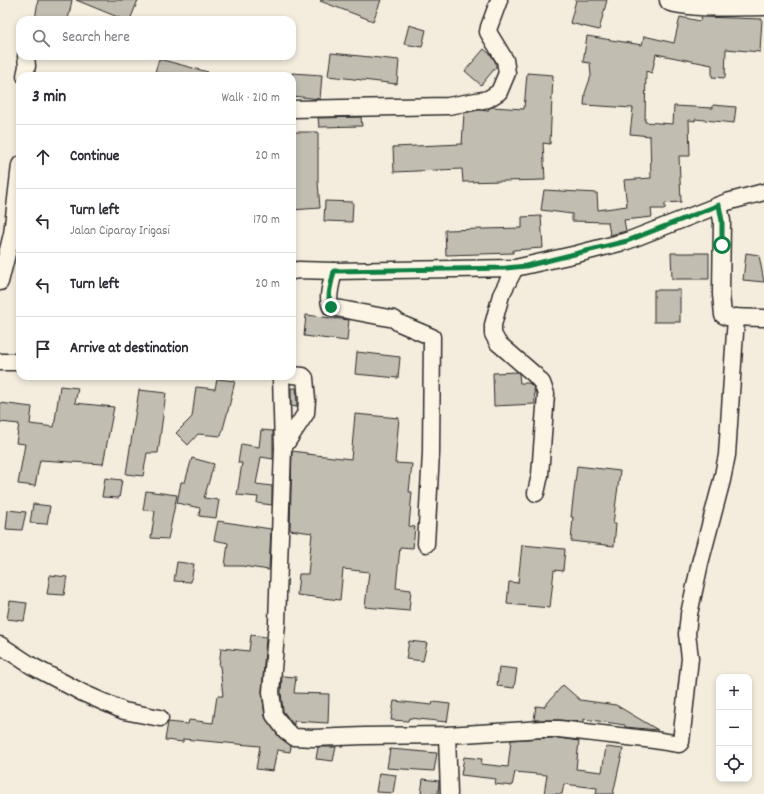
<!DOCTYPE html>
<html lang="en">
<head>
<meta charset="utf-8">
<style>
  body { margin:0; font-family:Dekko,sans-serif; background:#f2f2f3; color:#2b2b33 }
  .controls { position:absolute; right:12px; bottom:12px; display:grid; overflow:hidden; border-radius:8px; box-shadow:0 2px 6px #0003 }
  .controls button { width:36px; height:36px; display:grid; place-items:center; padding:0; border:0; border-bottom:1px solid #e1e1e2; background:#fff; color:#2b2b33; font:20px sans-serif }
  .stop { position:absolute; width:12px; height:12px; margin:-9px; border:3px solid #0b8043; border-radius:50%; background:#fff }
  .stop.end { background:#0b8043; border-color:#fff; box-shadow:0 1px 4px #0008 }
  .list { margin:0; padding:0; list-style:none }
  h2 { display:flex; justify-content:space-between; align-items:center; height:52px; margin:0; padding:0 16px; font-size:17px }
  h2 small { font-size:13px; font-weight:400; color:#7c7c81 }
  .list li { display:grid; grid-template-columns:26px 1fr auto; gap:12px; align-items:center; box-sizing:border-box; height:64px; padding:0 16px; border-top:1px solid #e1e1e2 }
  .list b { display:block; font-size:15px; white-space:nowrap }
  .list p { margin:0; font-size:13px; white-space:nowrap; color:#7c7c81 }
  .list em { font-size:13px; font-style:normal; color:#7c7c81 }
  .icon { flex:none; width:22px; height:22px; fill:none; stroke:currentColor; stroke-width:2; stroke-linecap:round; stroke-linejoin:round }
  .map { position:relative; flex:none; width:764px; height:794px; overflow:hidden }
  .search { position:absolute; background:#fff; box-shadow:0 2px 6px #0003; left:16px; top:16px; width:280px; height:44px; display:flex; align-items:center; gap:10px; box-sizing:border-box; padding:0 14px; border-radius:12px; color:#7c7c81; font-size:15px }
  .panel { position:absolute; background:#fff; box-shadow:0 2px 6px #0003; left:16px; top:72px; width:280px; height:308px; border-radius:12px }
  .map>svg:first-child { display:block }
  .building { fill:#c2bdb1; stroke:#2b2b2b }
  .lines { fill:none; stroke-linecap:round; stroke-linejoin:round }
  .street-casing { stroke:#2b2b2b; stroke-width:19 }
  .secondary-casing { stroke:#2b2b2b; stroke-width:25 }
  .street { stroke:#fcf5e5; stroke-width:16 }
  .secondary { stroke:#fcf5e5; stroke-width:22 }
  .route { stroke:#0b8043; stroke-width:5 }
</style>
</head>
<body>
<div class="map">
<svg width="764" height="794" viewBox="0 0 764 794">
  <rect width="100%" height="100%" fill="#f4edde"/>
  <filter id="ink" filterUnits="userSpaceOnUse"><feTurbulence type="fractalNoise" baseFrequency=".025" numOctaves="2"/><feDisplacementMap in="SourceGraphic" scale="8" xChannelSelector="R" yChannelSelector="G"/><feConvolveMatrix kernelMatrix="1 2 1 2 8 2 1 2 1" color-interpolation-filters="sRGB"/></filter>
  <g filter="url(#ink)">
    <g class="building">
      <path d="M38,0H72L68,20H35Z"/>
      <path d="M76,0H138L130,20H125Z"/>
      <path d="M321,0H381L373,21L320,1Z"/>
      <path d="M576,0H607L599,30L570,23Z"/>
      <path d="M680,17L700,21L701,17L762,19L760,52L726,49L725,78L712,77V65L656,54L652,73L646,71L645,122L673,124L674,106L713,108V105L736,107L734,123L695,119V121L689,120L690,156H679L681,202L665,203V209H651L652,217L624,220L626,231L610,235L608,222L572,221V214L541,210L544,190L597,193L598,210L627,206L624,180L651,178L650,136L630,134L633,108L584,105L585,93L591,76L590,63L583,62L587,36L642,45L644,36L674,43Z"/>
      <path d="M409,25L426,30L422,47L404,44Z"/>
      <path d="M484,49L491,55L496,63V67L481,85L465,71Z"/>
      <path d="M331,53L399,60L397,84L328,76Z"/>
      <path d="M159,59L208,72L207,76H169L155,72Z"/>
      <path d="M292,73L322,75L320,99L292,96Z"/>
      <path d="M527,73L553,75L550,144L543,143L545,180L463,182L462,169L394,172L393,147L462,144L464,113L479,110L488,111V109L492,107L524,109Z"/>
      <path d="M361,117L362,126L319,127L318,118Z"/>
      <path d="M292,132H318V182L320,208L292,210Z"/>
      <path d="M325,201L353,202L352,222L324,221Z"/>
      <path d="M541,216L543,248L513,250V253L446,255L445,230L522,228V217Z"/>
      <path d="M671,253H709V279H672Z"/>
      <path d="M746,253L759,255L764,282L743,280Z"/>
      <rect x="654" y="290" width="26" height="32"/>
      <path d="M306,315L349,320L347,341L304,336Z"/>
      <path d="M357,352L400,357L398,378L355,374Z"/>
      <path d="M518,372L519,374L520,383H529L534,388L535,404L494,406L493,373Z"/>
      <path d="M217,379L235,381L229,407L221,436L198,434L188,445L176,433L192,417L196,387L215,389Z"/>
      <path d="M60,386L78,388L75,403L114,407L103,464L40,460L35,486L18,484L25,444L16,443L19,424L0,422V403L32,407L30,424L54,427Z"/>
      <path d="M291,388H296L297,407L291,406Z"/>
      <path d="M139,390L166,393L158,453H147L143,476L126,474Z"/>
      <path d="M355,414L399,418L395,463L412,464L409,492H412L409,526L415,527L413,548L400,547L396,588L411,590L409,611L365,607L369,572L343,569L340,600L297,595L299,574H308L312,533L290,530L292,451L307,453V454L351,459Z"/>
      <path d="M261,430L273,431V459L261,457L256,484L272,486V505L257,503L258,497L237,495L242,463H238L241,444L259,447Z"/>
      <path d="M192,458L214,464L204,498L219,500L216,518L199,516L200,508L177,503L181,482H185Z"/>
      <path d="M577,466L620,471L613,524H616L614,546L571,541L573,517H571Z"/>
      <path d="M105,478L122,480L119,498L102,497Z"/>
      <path d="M146,491L177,495L168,539L151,538L155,511L143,510Z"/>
      <path d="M33,504L50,506L47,524L30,523Z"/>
      <path d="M8,510L26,512L22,530L6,529Z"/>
      <path d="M218,521L271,529L269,570L242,566H225L228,543L214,540Z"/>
      <path d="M522,545L565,549L563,571L554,570L550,608L507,604L509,582L518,583Z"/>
      <path d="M177,562L194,564L191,582L174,581Z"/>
      <path d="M50,575L67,577L64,595L47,594Z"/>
      <path d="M10,601L27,603L24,621L7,619Z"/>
      <path d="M251,635L266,637L262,691L265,717L279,737L291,746L290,752L277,750L273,771L256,769L260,746L183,739V742L165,740L168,722L188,724L189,720L213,723L217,696H223L220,666H219L221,648L249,651Z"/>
      <path d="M409,641L427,643L423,661L406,659Z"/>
      <path d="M499,667L517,669L514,688L497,686Z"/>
      <path d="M282,676L296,677L294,693L329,694L328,723L294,721V725L293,724L283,711L281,692Z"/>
      <path d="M563,685L580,700L616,705L658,730L625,727V725L584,719V722L559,720H534L536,706L544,707Z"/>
      <path d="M394,701L432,705L433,702L450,704L447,722L409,718L408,721L391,720Z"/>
      <path d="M542,738H558L579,741L576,769L602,772L606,747L623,749L613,794H596L597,788L564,784L562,794H544L547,775L515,772L512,786L495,784L496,779L461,775L464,757L482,759L481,764L508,767L511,740Z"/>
      <path d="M318,747H336L333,761L316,759Z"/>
      <path d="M390,749L437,753L434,771L387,768Z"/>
      <path d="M379,773L396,775L393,793L376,792Z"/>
      <path d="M423,779L439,781L438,794H421Z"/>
    </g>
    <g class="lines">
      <g class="street-casing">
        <g id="street">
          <path d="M25,76L27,66L26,56"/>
          <path d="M292,109L448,106L488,99L499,92L507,73L505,60L488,32L489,27L499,0"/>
          <path d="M719,205L722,221L721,294L723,315L727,317L764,318"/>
          <path d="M515,268L501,295L493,325V334L498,343L535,375L542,383L546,394L540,475L536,493"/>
          <path d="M292,271L299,270L334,271L515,268L577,254L627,241L727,202L764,192"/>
          <path d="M334,271C332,282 326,297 331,307L394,319L399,323L432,337L431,453L426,544"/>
          <path d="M0,282L12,234L20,165"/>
          <path d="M0,362H20"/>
          <path d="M292,375L303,376L305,378L307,400L306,413L283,448L277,623L271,692L274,715L286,731L294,737L313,738L364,736L447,735L542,729H559L654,740L679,744L681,742L690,658L687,634L689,614L700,563L722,480L727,455L736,317"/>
          <path d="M281,376L283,448"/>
          <path d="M0,645L32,666L83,693L124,711L160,718"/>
          <path d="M447,735L449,794"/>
        </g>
      </g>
      <g class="secondary-casing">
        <path id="secondary" d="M671,0C701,7 734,4 764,4"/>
      </g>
      <use href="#street" class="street"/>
      <use href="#secondary" class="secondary"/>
    </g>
  </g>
  <g class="lines" filter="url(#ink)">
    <path class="route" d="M331,307C326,297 332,282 334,271L506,268L526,266L627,241L719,205L722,221V245"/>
  </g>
</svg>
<div class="controls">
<button>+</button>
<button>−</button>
<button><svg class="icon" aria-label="locate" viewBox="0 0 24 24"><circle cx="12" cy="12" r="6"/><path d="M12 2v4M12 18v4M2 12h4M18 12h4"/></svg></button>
</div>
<div class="stop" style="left:722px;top:245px"></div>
<div class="stop end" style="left:331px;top:307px"></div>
<div class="search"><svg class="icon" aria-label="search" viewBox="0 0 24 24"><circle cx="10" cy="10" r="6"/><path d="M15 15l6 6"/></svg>Search here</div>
<section class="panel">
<h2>3 min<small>Walk · 210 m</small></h2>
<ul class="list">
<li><svg class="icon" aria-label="ahead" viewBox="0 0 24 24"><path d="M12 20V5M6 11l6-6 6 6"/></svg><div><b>Continue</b></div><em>20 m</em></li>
<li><svg class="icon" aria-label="left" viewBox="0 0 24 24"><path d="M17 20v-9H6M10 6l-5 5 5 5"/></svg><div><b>Turn left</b><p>Jalan Ciparay Irigasi</p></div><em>170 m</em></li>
<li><svg class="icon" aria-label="left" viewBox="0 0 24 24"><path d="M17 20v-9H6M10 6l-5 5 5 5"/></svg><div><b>Turn left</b></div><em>20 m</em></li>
<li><svg class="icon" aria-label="arrive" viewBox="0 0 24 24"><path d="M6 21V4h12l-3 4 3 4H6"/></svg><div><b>Arrive at destination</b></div></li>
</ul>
</section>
</div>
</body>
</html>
